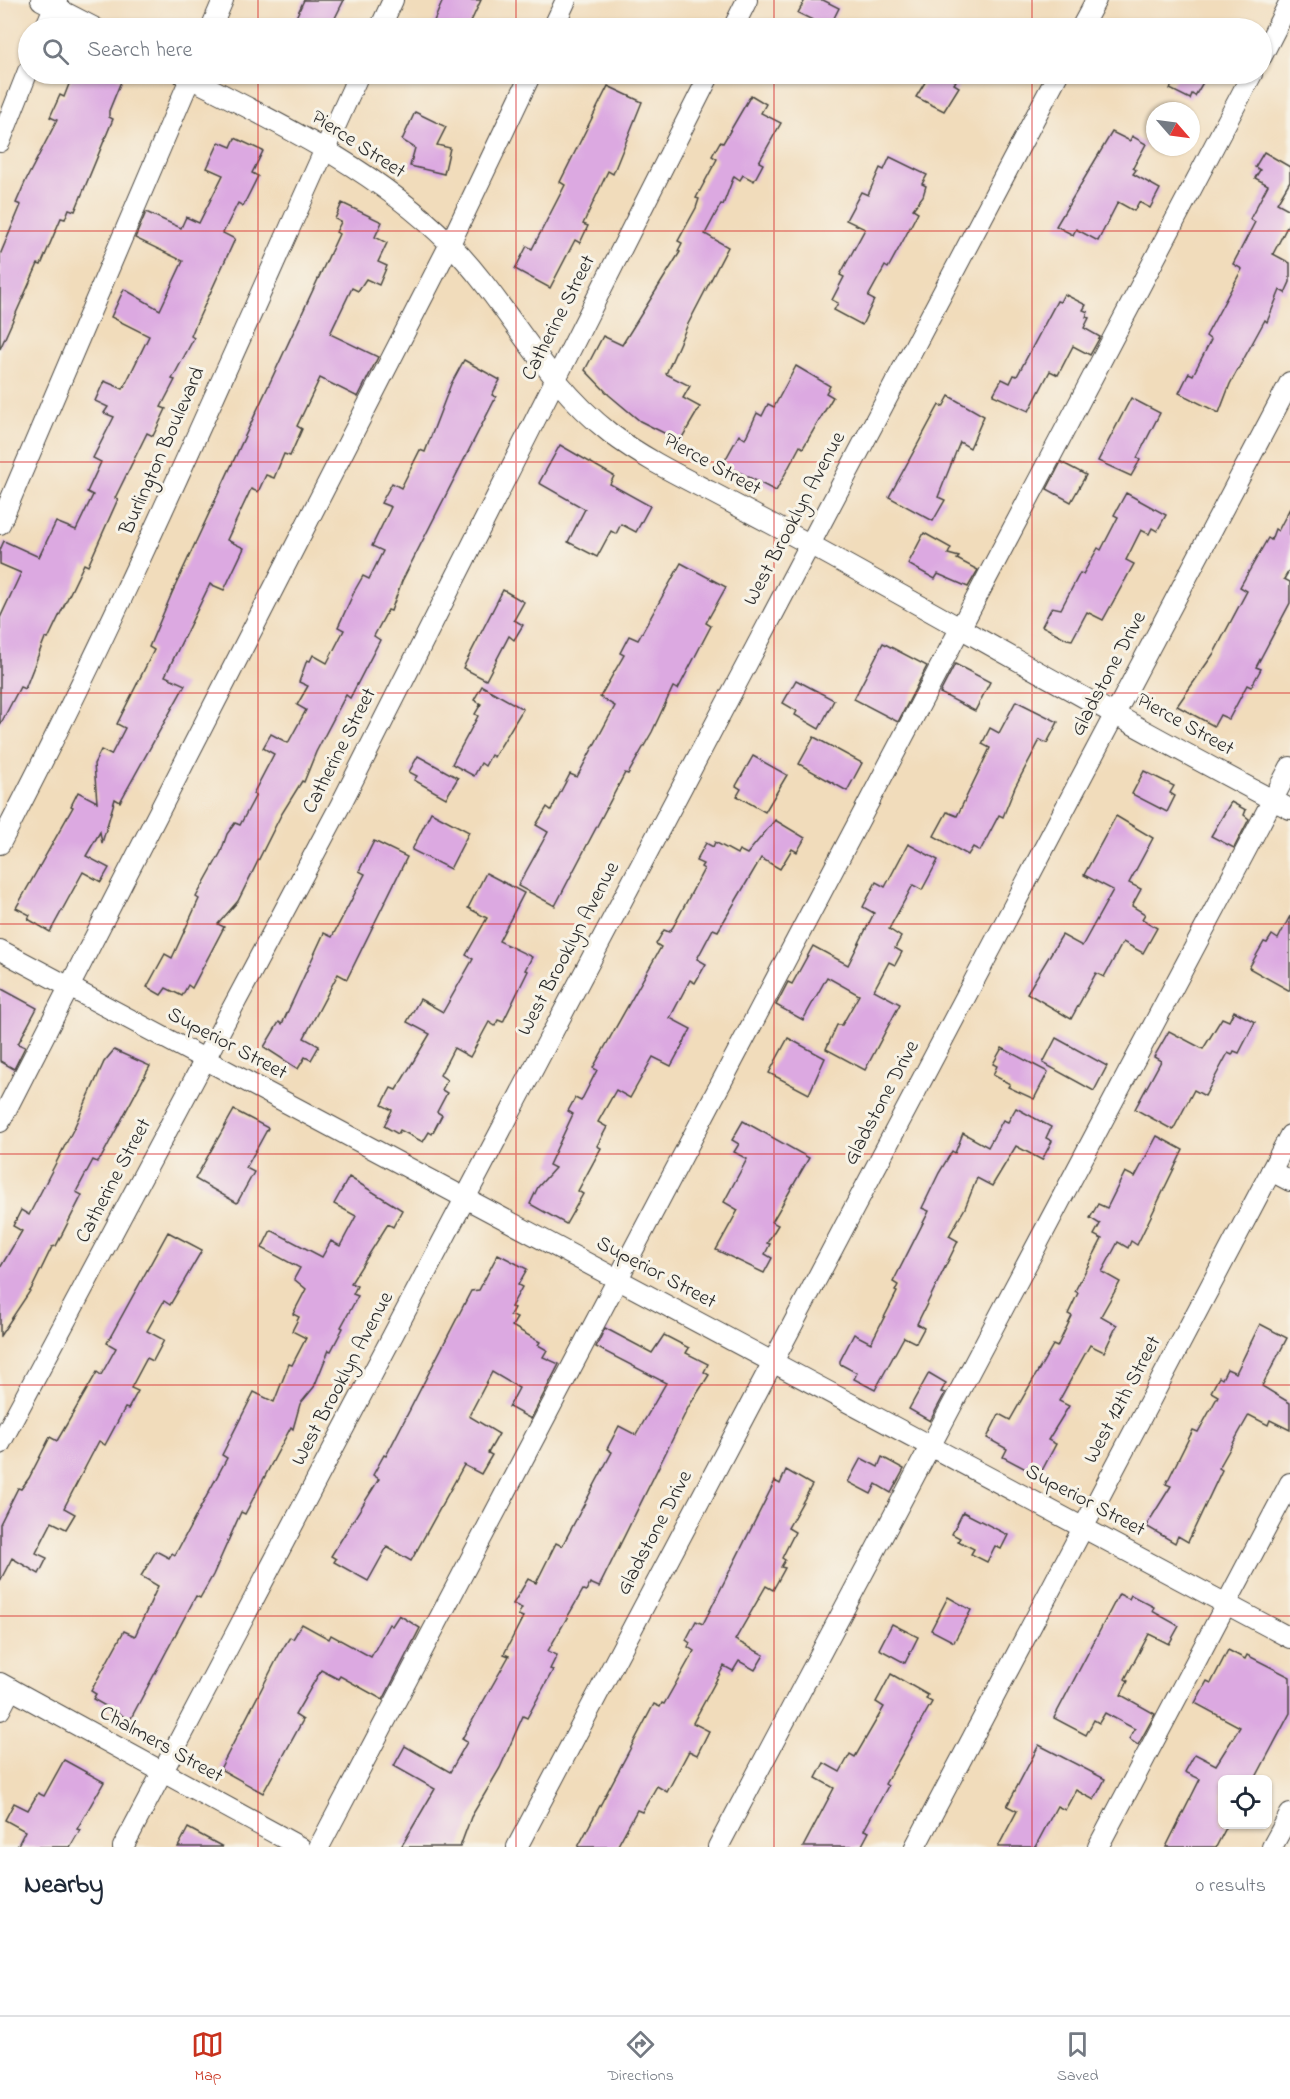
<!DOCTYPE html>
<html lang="en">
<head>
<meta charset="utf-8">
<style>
  body { margin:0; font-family:"Indie Flower",sans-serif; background:#f6f6f7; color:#1f2937 }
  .controls { position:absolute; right:18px; bottom:18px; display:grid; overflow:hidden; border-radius:9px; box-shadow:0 2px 4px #0004 }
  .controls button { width:54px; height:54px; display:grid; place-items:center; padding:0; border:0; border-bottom:2px solid #e0e1e3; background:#fff; color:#1f2937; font:30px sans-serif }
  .compass { position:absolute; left:1146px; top:102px; width:54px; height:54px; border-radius:50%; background:#fff; box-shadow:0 2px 4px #0004; rotate:118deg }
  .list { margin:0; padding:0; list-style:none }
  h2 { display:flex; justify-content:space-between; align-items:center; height:78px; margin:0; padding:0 24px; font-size:26px }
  h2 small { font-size:20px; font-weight:400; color:#747a83 }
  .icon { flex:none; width:33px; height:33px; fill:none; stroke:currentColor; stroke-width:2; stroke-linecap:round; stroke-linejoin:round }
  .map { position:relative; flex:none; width:1290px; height:1847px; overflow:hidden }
  .search { position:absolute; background:#fff; box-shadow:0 2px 4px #0004; left:18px; right:18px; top:18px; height:66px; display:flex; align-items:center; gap:15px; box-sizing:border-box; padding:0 21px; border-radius:33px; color:#747a83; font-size:22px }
  .sheet { height:168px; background:#fff }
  nav { display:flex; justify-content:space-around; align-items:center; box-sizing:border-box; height:84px; border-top:2px solid #e0e1e3; background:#fff; font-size:16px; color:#747a83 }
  nav a { display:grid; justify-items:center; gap:3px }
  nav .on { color:#c8321e }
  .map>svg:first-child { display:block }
  .building { fill:#dca9e1 }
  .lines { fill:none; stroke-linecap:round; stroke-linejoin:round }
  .minor-casing { stroke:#494641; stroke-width:22 }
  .minor { stroke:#fff; stroke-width:20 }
  .grid { fill:none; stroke:#d62828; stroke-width:1.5; stroke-opacity:0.55 }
  .labels { text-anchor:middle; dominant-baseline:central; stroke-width:6; stroke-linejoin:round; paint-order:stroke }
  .street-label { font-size:21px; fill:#2b2b2b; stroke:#f7f3e8 }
</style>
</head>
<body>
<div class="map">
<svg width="1290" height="1847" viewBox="0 0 1290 1847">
  <rect width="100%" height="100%" fill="#f7f3e8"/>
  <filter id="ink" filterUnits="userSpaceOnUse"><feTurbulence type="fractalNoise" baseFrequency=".0167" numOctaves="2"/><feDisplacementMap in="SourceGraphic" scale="12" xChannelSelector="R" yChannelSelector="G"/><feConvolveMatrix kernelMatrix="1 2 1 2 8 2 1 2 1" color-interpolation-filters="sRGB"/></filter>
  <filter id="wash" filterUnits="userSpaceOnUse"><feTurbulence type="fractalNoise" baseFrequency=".008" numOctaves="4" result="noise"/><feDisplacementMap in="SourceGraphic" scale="24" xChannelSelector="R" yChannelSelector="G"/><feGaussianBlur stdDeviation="1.35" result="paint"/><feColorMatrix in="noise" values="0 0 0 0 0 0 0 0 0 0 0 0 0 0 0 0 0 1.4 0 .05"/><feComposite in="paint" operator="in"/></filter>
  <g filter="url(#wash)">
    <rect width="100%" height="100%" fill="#f1dcbb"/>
    <g id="blocks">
      <g class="building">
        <path d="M304,0H344L330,28H291Z"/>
        <path d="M443,0H481L468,28H431Z"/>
        <path d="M805,0H823L839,8L829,28L798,13Z"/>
        <path d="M73,74H119L116,78L122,79L109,111V117L113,119L75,211L69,209L65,219L61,218L41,265L38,264L0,349V255L21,205L16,203L26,180L57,120L50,117L60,95L64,97Z"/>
        <path d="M930,74H942L956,81L954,84L959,87L944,111L916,97Z"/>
        <path d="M1178,74H1208L1195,96L1192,94L1190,99L1170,89Z"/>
        <path d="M608,86L642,102L613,174L608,171L583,224L588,226L580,243L575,240L550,288L515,269L527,246L532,249L565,185L560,182Z"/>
        <path d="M751,95L766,104L761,113L781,123L759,162L763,164L754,181L743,175L740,180L734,176L723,205L721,204L705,234L728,247L688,324L666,374L690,386L683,398L700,407L680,441L640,421L609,395L585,370L603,336L622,345L680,252L678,251L682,243L678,241L696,208L699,199L696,198L717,159L712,156L720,142L723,143Z"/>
        <path d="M415,112L446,127L437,145L450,148L444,174L410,166L415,148L402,140Z"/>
        <path d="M1112,132L1130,141L1132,136L1146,144L1133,168L1136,170L1133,174L1160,189L1150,208L1139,202L1134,211L1118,202L1098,241L1076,229L1073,235L1056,226Z"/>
        <path d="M235,138L263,151L252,173L258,176L243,206L238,203L223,233L235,239L196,324L191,336L194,338L172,379L175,380L161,407L166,409L153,436L147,433L115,498L118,499L88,566L84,564L48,639L45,638L25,689L20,687L0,725V618L21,573L0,564V550L4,541L39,557L56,522L76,530L93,495L87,492L101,462L93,458L114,417L104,413L108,407L95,401L104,381L123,389L149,336L111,317L124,289L160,310L183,261L135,238L146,212L181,228L186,217L199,223L223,175L207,168L219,142L231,147Z"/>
        <path d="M1264,152L1290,167V181L1277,203L1290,210V221L1273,254L1290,263V282L1285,293L1280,290L1267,322L1265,320L1260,329L1230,384L1219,413L1179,393L1189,373L1193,375L1211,340L1206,336L1242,269L1233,264L1255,222L1250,219L1268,185L1255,178L1260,170L1255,167Z"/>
        <path d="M890,157L927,175L922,184L926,186L923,196L913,209L918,212L904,239L888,268L885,266L868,297L874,300L862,325L834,310L838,303L832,300L844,277L840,275L865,229L846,220L861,192L868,195L880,168L884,170Z"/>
        <path d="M342,203L382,222L375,237L387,243L378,262L387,266L379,285L366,279L358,291L352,288L330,334L378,357L358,397L320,378L297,426L302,429L290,456L284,454L274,478L266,475L258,492L251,489L227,540L244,548L224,590L210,584L165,676L185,685L120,802L115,799L102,843L100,832L86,856L109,868L101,882L83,872L50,932L28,919L30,915L16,908L73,807L71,806L78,792L97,802L94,764L101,750L111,755L125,728L117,724L154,650L149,647L172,593L339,234L336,232L341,222L335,219Z"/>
        <path d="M1064,294L1086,305L1083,310L1088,312L1086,317L1089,318L1084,328L1100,337L1090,355L1073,346L1058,375L1050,371L1029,411L993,395L1002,379L1010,383L1014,375L1017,376L1057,301L1060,302Z"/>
        <path d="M464,360L500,380L492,395L496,397L402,581L391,611L388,610L374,636L380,640L350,698L346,695L316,752L304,782L302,781L281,815L238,901L218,924L224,927L192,988L188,985L182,996L166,988L161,995L147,987L165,954L172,958L199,899L196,897L221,852L227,834L235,823L240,825L256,795L253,794L274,754L263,748L271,734L288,743L306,710L297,705L308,686L299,682L307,660L310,661L313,655L327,663L344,630L338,627L355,590L363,576L369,579L383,551L372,546L391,507L381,503L392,483L401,488L420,450L425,452L451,384Z"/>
        <path d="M796,366L830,386L826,393L833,397L803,448L800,446L776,491L723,464L739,435L745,439L757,413L762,416L768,404L774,407Z"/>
        <path d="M949,396L984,416L970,448L960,442L938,497L945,500L933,521L889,497L939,405L943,407Z"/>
        <path d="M1131,398L1160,413L1137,458L1140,460L1131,476L1098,461Z"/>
        <path d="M560,445L614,476L610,484L650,506L636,532L621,524L616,534L611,531L597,557L568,542L585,509L539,483Z"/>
        <path d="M1061,462L1086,475L1071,502L1047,489Z"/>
        <path d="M1126,493L1166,515L1157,531L1152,528L1149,534L1141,530L1126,560L1134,564L1103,620L1087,612L1072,640L1067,639L1042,626L1052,607L1061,609L1080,573L1083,574L1098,548L1101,550L1118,517L1114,515Z"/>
        <path d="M1290,508V569L1284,579L1290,582V603L1256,667L1261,669L1251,687L1247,685L1229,719L1220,715L1214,726L1177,706L1214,653L1247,591L1240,587L1268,538L1271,540L1275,529L1278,531Z"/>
        <path d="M924,533L951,548L948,554L959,557L957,559L978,570L968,587L938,574L935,579L908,564Z"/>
        <path d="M681,563L726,587L706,623L711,626L678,689L673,687L652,732L628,774L625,773L555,906L518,886L548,832L536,825L547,807L551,810L570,774L577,777L615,706L600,697L624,655L620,653L629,636L638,640Z"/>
        <path d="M503,590L524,602L514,620L523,625L514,640L509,636L486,680L463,668Z"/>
        <path d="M883,643L927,666L898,722L854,699Z"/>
        <path d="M955,664L990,682L975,711L940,693Z"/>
        <path d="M796,680L834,700L819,729L795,715L797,711L783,703Z"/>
        <path d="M482,686L523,709L494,757L491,755L485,766L481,763L474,776L452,764L478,716L475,714L481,704L474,700Z"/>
        <path d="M1016,701L1058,722L1047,743L1040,740L1015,787L1003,817L999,815L980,851L973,847L968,855L934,836L947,812L957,816L990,748L982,744L990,728L999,733Z"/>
        <path d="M814,737L862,763L847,791L799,764Z"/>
        <path d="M418,756L458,778L446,798L414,780L417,776L409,772Z"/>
        <path d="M753,756L787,775L765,812L737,796L741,789L736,786Z"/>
        <path d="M1144,771L1174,786L1170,793L1175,796L1167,812L1132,794Z"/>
        <path d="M1231,802L1246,810L1244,815L1249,819L1234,848L1211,836Z"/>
        <path d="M431,812L469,832L450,869L412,850Z"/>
        <path d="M1116,816L1153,838L1129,883L1141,889L1132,906L1145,914L1142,919L1157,928L1143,953L1123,942L1104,977L1096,973L1071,1019L1027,993L1062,935L1082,946L1113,890L1084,875Z"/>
        <path d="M775,820L805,838L797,852L792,849L780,869L761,858L718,931L713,929L697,959L706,964L695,983L690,980L670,1018L691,1029L671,1066L653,1057L630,1098L616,1090L598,1122L607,1127L597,1146L601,1148L578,1191L583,1194L566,1224L530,1204L538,1187L555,1168L549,1165L573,1114L568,1111L575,1098L581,1101L597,1070L593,1068L661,947L656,944L664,930L669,932L673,927L704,869L701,867L703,864L696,861L706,843L713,847L715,842L737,854L739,850L747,854Z"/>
        <path d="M374,841L407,857L347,979L338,974L304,1038L319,1046L311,1060L305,1057L298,1069L264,1047L279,1022L282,1024L324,933L332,937L365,874L359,871Z"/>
        <path d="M908,844L938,860L922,890L913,885L889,929L901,937L895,948L902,952L895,965L889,962L874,990L900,1004L865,1070L826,1049L837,1025H842L859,995L827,977L803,1020L776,1005L788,982L792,984L813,946L848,965L874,913L863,907L876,882L885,887Z"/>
        <path d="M486,873L524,893L499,941L532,957L525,970L528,971L503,1022L498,1020L495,1026L489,1022L470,1057L454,1048L440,1075L447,1080L442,1090L447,1093L437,1112L442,1115L432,1134L429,1132L423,1142L400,1130L398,1134L384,1126L392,1110L382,1105L391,1088L396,1090L430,1034L407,1022L420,999L443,1012L473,959L466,955L487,918L468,908Z"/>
        <path d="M1290,916V991L1249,968L1264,942L1267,943L1272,935L1278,939Z"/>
        <path d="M0,988L37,1008L18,1044L25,1047L14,1069L0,1061Z"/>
        <path d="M1234,1011L1255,1022L1239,1053L1234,1051L1232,1055L1228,1053L1205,1096L1194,1090L1173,1130L1135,1109L1161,1061L1154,1057L1169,1031L1203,1049L1222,1018L1229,1021Z"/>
        <path d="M788,1038L825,1058L809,1094L769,1073Z"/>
        <path d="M1056,1038L1107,1066L1094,1091L1043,1063Z"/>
        <path d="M1002,1048L1048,1072L1034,1099L1008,1087L1010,1084L993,1075L997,1066L993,1064Z"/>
        <path d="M114,1050L150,1066L101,1158L97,1162L93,1160L76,1192L82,1195L56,1246L52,1247L32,1288L0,1336V1268L22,1231L13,1226L21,1210L29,1215L74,1128L104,1062Z"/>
        <path d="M1016,1108L1051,1127L1046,1138L1052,1141L1042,1160L1016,1146L992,1186L977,1178L965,1208L949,1236L958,1241L917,1324L924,1328L916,1343L904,1337L875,1390L854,1379L857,1373L840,1364V1361L854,1334L871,1343L897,1292L895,1291L898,1285L893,1282L929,1211L922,1208L939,1173L952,1151L955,1153L963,1133L988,1147L1003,1120L1008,1122Z"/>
        <path d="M234,1110L268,1128L246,1168L254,1172L237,1203L195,1179Z"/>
        <path d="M743,1121L809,1158L772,1222L778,1225L767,1243L770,1244L765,1254L772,1258L764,1273L716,1250L738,1210L724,1202L747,1159L734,1152L739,1144L732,1140Z"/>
        <path d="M1157,1136L1183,1150L1137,1245L1131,1241L1128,1248L1118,1242L1102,1272L1120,1282L1101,1316L1117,1325L1104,1352L1090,1345L1059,1401L1069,1406L1048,1440L1056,1444L1039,1476L1003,1457L1007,1449L987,1438L999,1414L1010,1420L1053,1345L1057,1347L1072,1316L1068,1314L1078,1293L1075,1291L1102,1239L1094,1235L1100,1224L1090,1218L1098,1204L1107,1208L1125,1172L1135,1177Z"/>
        <path d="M349,1177L402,1210L393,1227L388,1224L351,1283L357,1286L353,1294L358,1296L341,1327L343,1328L331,1351L329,1350L314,1387L300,1404L293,1429L291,1427L245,1514L241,1512L213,1575L200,1598L196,1596L130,1720L93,1699L96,1694L91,1691L124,1631L135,1636L158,1586L141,1576L156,1551L169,1558L172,1553L175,1555L227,1458L222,1455L254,1392L274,1402L289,1364L292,1365L306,1338L292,1331L299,1317L293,1314L306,1289L294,1279L300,1268L262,1248L271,1230L322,1257L331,1241L340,1246L356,1216L334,1204Z"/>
        <path d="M168,1232L202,1250L170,1305L164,1301L147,1331L164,1340L153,1361L147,1358L131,1388L138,1391L128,1409L125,1408L105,1445L99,1441L64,1508L75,1514L66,1529L52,1522L36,1553L47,1558L39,1574L12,1558L0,1581V1524L18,1488L21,1489L29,1478L50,1437L57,1441L97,1372L101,1375L116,1348L107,1343Z"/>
        <path d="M498,1254L527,1269L518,1285L522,1287L511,1307L514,1308L510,1315L517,1318L512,1326L540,1342L538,1345L547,1350L543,1357L559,1364L531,1419L509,1407L519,1388L492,1372L469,1416L499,1434L488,1453L492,1455L481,1474L464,1465L411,1561L387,1547L368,1581L334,1562L336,1559L331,1556L379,1479L373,1475L384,1455L386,1456L471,1291L479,1290Z"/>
        <path d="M1260,1324L1287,1338L1262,1386L1290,1403V1430L1270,1420L1268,1425L1249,1415L1219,1468L1222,1470L1188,1542L1178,1536L1175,1543L1146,1526L1171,1486L1166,1484L1193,1430L1198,1432L1218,1396L1211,1392L1219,1377L1222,1379L1227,1369L1236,1373Z"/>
        <path d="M605,1328L652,1353L664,1335L689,1348L686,1353L708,1364L704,1372L709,1375L689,1406L599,1587L590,1583L586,1591L583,1590L548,1651L557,1655L550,1669L553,1670L527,1718L523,1716L500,1768L471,1817L460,1847H401L435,1789L394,1766L405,1746L450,1772L467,1742L462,1739L509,1656L504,1654L523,1617L518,1615L522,1608L513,1604L528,1579L536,1583L556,1543L562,1546L612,1452L607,1449L619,1426L636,1435L666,1383L596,1347Z"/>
        <path d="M929,1373L946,1383L941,1392L945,1393L930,1421L909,1409Z"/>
        <path d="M882,1457L904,1469L891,1493L876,1484L871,1494L848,1482L861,1458L878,1467Z"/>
        <path d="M786,1470L812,1485L788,1528L795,1532L782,1558L785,1560L781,1567L785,1568L773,1590L766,1586L735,1640L764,1655L755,1670L739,1661L733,1671L724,1666L693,1723L709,1731L697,1755L689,1751L667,1792L657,1786L642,1812L637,1810L617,1847H578L654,1704L660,1707L662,1703L664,1704L694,1651L688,1647L690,1643L686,1640L696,1621L703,1624L775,1481L780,1484Z"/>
        <path d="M963,1512L1008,1535L1001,1549L995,1546L987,1562L971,1554L974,1549L958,1541L960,1538L952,1534Z"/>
        <path d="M1119,1594L1129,1599L1131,1595L1154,1607L1152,1611L1179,1626L1169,1644L1149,1634L1125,1679L1128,1681L1121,1695L1155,1714L1138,1745L1129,1739L1135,1729L1105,1713L1099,1723L1094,1720L1086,1735L1054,1718Z"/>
        <path d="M948,1597L971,1610L954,1642L931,1630Z"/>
        <path d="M399,1615L420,1628L383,1700L340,1676L338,1679L321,1670L295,1715L303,1720L263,1793L220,1769L280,1653L290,1637L293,1639L302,1624L329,1639L331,1635L371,1657L389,1624L392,1626Z"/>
        <path d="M892,1624L918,1637L905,1663L879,1649Z"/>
        <path d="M1228,1650L1245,1659L1247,1655L1290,1677V1713L1255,1779H1222V1824H1228L1216,1847H1166L1200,1779L1185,1772L1195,1754L1216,1765L1240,1727L1195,1703L1207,1681L1211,1683Z"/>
        <path d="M891,1674L928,1695L926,1699L932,1702L885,1784L888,1786L864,1830L869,1832L861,1847H803L834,1788L816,1778L824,1763L840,1772L850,1754L855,1757L884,1707L876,1702Z"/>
        <path d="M1039,1745L1105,1779L1094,1800L1076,1790L1065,1810L1057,1806L1035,1847H998L1017,1811L1007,1806Z"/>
        <path d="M64,1760L104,1782L77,1829L80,1830L70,1847H17L25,1831L5,1820L14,1803L28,1810L38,1793L44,1796Z"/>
        <path d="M188,1828L223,1847H178Z"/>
      </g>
    </g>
  </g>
  <g filter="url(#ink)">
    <use href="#blocks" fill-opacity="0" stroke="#494641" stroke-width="1.5"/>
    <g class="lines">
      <g class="minor-casing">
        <g id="minor">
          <path d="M41,0L95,28"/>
          <path d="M45,28L57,0"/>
          <path d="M211,28L223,0"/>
          <path d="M380,28L393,0"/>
          <path d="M553,28L566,0"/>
          <path d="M733,28L747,0"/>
          <path d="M1081,28L1096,0"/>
          <path d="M1262,56L1290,1"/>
          <path d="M182,74C276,122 373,167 449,243C509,304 540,378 610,433C640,456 676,474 709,491C753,514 797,537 840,561C990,644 1138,730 1290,809"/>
          <path d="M0,142L28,71"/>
          <path d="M0,524L192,74"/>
          <path d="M0,844C132,593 242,331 359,74"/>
          <path d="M0,950L1290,1638"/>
          <path d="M0,1122L450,244L531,74"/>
          <path d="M1271,1171L1290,1181"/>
          <path d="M0,1444L340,806L710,74"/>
          <path d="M0,1683L300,1847"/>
          <path d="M0,1710L11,1689"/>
          <path d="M123,1847L1058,74"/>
          <path d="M319,1847L1252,74"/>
          <path d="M517,1847L1290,382"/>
          <path d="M718,1847L1290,767"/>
          <path d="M915,1847L1290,1135"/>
          <path d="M1098,1847L1290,1483"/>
          <path d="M1272,1847L1290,1814"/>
        </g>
      </g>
      <use href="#minor" class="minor"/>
    </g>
  </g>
  <path class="grid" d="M258,0V28M516,0V28M774,0V28M1032,0V28M258,74V1847M516,74V1847M774,74V1847M1032,74V1847M0,231H1290M0,462H1290M0,693H1290M0,924H1290M0,1154H1290M0,1385H1290M0,1616H1290"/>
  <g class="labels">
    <g class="street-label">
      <text transform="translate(358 145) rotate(33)">Pierce Street</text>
      <text transform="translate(559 318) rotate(-63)">Catherine Street</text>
      <text transform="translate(163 451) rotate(-66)">Burlington Boulevard</text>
      <text transform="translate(712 465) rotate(29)">Pierce Street</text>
      <text transform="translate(795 519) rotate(-62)">West Brooklyn Avenue</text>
      <text transform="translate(1109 674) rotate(-62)">Gladstone Drive</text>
      <text transform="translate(1185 725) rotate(29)">Pierce Street</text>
      <text transform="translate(340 751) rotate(-63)">Catherine Street</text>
      <text transform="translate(569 949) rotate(-62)">West Brooklyn Avenue</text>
      <text transform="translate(227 1044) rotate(28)">Superior Street</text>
      <text transform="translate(882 1103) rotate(-62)">Gladstone Drive</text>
      <text transform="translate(114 1181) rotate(-62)">Catherine Street</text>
      <text transform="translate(656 1273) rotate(28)">Superior Street</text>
      <text transform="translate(343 1379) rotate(-62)">West Brooklyn Avenue</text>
      <text transform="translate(1123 1400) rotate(-62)">West 12th Street</text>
      <text transform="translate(1085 1501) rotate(28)">Superior Street</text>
      <text transform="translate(655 1533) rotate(-62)">Gladstone Drive</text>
      <text transform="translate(161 1745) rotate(29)">Chalmers Street</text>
    </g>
  </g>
</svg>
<div class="controls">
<button><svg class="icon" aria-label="locate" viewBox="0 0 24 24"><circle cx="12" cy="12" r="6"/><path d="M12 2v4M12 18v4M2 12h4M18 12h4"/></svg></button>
</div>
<svg class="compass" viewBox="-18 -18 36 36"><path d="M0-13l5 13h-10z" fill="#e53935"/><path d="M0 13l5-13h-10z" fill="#747a83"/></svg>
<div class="search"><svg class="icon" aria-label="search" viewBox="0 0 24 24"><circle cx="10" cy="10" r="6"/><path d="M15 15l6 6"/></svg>Search here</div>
</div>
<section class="sheet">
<h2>Nearby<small>0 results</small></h2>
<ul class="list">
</ul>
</section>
<nav>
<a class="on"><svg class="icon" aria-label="map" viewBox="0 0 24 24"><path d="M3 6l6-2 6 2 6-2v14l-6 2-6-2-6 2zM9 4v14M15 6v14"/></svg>Map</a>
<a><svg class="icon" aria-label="directions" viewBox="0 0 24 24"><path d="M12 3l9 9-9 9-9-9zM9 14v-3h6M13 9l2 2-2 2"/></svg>Directions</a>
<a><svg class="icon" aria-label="saved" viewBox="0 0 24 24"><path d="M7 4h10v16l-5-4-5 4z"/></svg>Saved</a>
</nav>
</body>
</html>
